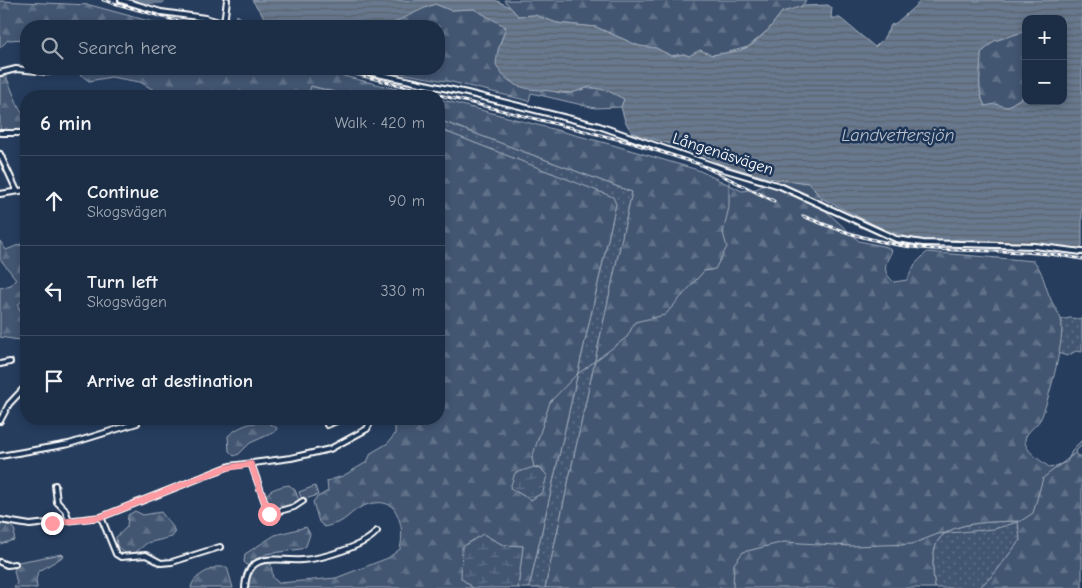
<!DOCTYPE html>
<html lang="en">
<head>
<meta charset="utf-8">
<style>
  body { margin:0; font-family:"Comic Neue",sans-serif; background:#25364d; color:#f1f3f6 }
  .controls { position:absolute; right:15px; top:15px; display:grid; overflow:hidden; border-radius:10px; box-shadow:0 2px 8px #0003 }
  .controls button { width:45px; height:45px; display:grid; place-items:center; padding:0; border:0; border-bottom:1px solid #3a4a5f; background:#1c2e46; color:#f1f3f6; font:25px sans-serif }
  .stop { position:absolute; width:15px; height:15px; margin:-11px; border:4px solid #ff9aa2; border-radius:50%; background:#fff }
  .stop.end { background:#ff9aa2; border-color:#fff; box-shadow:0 1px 5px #0008 }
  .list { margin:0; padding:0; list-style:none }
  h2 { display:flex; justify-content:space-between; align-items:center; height:65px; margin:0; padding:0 20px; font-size:21px }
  h2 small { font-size:16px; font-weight:400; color:#a0a8b3 }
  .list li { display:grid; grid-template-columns:32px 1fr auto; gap:15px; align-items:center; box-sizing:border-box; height:90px; padding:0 20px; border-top:1px solid #3a4a5f }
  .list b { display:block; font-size:19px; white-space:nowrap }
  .list p { margin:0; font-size:16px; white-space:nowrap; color:#a0a8b3 }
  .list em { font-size:16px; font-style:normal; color:#a0a8b3 }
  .icon { flex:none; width:28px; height:28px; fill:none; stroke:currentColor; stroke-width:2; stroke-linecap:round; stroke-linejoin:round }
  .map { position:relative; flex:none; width:1082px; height:588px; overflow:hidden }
  .search { position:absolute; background:#1c2e46; box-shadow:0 2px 8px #0003; left:20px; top:20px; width:425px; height:55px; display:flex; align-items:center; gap:12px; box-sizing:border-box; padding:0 18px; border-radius:20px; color:#a0a8b3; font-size:19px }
  .panel { position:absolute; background:#1c2e46; box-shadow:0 2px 8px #0003; left:20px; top:90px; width:425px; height:335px; border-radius:20px }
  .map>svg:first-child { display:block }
  .grass { fill:url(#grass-dots); stroke:#a0aab8 }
  .forest { fill:url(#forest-firs); stroke:#a0aab8; fill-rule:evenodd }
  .wetland { fill:url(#wetland-marsh); stroke:#a0aab8 }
  .pitch { fill:#425672; stroke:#a0aab8 }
  .water { fill:url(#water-rules); stroke:#a4aebb; fill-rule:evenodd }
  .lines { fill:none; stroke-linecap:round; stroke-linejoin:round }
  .stream { stroke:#a4aebb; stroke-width:1 }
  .river { stroke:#67788e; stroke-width:8 }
  .minor-casing { stroke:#fff; stroke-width:8 }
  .minor { stroke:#1d3557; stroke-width:4 }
  .rail-casing { stroke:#fff; stroke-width:3 }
  .rail { stroke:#1d3557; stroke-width:1; stroke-dasharray:4; stroke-linecap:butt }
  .route { stroke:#ff9aa2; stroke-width:6 }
  .labels { text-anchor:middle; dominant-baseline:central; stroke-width:5; stroke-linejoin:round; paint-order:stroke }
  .street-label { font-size:16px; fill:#fff; stroke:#1d3557 }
  .water-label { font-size:18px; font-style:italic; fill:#bbc2cc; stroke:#1d3557 }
</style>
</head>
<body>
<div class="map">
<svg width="1082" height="588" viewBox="0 0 1082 588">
  <defs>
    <pattern id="grass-dots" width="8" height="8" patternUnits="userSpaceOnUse" patternTransform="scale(1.25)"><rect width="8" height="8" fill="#425672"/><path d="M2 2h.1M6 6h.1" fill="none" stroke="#5e6f87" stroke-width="1.8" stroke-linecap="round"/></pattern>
    <pattern id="forest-firs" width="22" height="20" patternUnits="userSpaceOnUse" patternTransform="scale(1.25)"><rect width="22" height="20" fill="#425672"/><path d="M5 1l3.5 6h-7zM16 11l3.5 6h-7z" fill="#5e6f87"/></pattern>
    <pattern id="wetland-marsh" width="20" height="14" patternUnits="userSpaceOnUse" patternTransform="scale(1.25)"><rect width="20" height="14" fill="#425672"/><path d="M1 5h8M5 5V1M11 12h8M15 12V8" fill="none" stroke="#5e6f87"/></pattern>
    <pattern id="water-rules" width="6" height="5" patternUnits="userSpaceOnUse" patternTransform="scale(1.25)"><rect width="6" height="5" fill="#67788e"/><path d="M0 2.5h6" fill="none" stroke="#5a626d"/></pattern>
  </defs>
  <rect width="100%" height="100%" fill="#263d5e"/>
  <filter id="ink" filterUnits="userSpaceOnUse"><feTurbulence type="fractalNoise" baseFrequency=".02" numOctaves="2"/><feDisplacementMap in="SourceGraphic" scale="10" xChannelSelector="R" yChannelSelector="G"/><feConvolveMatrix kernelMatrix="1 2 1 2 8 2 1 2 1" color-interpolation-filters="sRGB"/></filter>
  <g filter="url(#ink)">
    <g class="grass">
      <path d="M237,15L252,26H245L234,20Z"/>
      <path d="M310,86L351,96H308Z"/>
      <path d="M439,120L632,192L545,588H529L616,204L612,197L439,129Z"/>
      <path d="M1070,318L1082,319V352L1076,351L1067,356L1058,353L1062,329L1061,320Z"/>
      <path d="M1019,521L1020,540L995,573L979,588H935C933,575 931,558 936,545C944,520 998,522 1019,521Z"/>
    </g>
    <g class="forest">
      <path d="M504,0H806C801,11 792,9 782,12L769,29L748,47L721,54L689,56L684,54L671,56L656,48L639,46L596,27L557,23L535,15L518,16Z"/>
      <path d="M0,1L90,5L167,26H26V39L8,40L0,48Z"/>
      <path d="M435,4L450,10L474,9L503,24L506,31C501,37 500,44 499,52C492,85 524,87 547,90C555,91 563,95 570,93C577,92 585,87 592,88C603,88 616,92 624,99L621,107L595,108L531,93L529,101L452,82L376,69H439V26H387C402,16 419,10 435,4Z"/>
      <path d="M1026,31V95L1007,107L985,106C976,90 981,70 981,53L994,41Z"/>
      <path d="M73,69H315L425,96H351L311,86L308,96H154V90L140,82L111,77L89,81Z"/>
      <path d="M6,76L20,110L26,118L25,129L0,130V77Z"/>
      <path d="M439,99L613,145L698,170L742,191L756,189L779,179L809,183L821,198L827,212L859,241L887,247L892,251C885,264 881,271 894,282L907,280L915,264L927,252L1034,261C1043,272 1044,283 1049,295C1052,304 1058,311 1061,319C1066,336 1049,398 1042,416C1039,425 1025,432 1025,440C1025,452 1042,461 1050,468L1067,462L1073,449L1082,440V445L1075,452L1077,456H1082V588H979L995,573L1020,540L1018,521C997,522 944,520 936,545C931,558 933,575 935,588H545L632,192L439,120Z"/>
      <path d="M439,129L613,197L616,204L529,588H518L523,546L503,545L483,534L461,578L473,588H249C248,577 258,558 271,564L273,578L279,583L336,578L388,558L400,549C403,536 402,525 397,514C390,497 368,502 356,510C350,514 346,519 340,522C335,524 330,525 325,527L319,522L313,502L316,498L328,491L327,481L343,476L367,462L371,453L388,443L395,434V419H439ZM510,488L543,492L531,500Z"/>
      <path d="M0,241L6,250L26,242V296L18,305L26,329L24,336L19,340L0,337V288L11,285L16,279L0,259Z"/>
      <path d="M268,422L277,428L275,432L250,443L239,454L234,456L229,451L228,436C240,425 252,422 268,422Z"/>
      <path d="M289,485L295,490L299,500L287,508L272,511C253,495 275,487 289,485Z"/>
      <path d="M135,511L143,515L161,512L173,527L175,533L172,537L147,543L135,553H125L117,546L116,537L127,527L128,515Z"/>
      <path d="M0,523L11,526L15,531L14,540L0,544Z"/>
      <path d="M306,527L310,534L306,546L301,549L266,554L248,566L244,562L245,554L275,535Z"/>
      <path d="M62,554L64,556L38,572L36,580L37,588H14L17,583L14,571L18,562Z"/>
      <path d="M216,567H227L233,588H191C192,577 207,571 216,567Z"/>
    </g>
    <g class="wetland">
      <path d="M534,467L541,469L547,475L543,492L531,500L510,488L515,473Z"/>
      <path d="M483,534L503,545L523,546L518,588H473L461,578L462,547Z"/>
    </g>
    <path class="pitch" d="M315,486L318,495L302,500L299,492Z"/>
    <path class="water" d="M252,0H495L510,7L518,16L535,15L557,23L596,27L639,46L656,48L671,56L684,54L689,56L700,50L712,55L739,51L752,45L769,29L782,12L803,6L828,5L832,8L831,18H840L875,47L883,39L891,25L896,23L922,0H1082V247C1063,252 1045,241 1026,243L960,239L934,242L914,239L885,230L821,198L809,183L768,178L748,172L721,164L707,157L667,143L632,133L625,121L621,107L624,99L608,91L590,87L571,93L529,89L515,85L499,70L496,64L498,50L506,27L474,9L450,10L435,4C418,10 403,19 387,26H270ZM1026,19H1063V101H1026V95L1007,107L995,104L985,106C976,90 981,70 981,53L994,41L1026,31Z"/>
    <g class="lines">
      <g class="stream">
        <path d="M547,475L541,469L534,467L532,458L550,402L575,376L627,337L635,322L665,315L704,271L715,269L727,247L723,233L729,207V182"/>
        <path d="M733,588L734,564L743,552L784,542L851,546L912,544L938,534L994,529L1021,521L1033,513L1043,478L1074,454"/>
      </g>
      <path class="river" d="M135,0H161"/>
      <g class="minor-casing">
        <g id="minor">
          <path d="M121,0L161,12L205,18L234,26"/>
          <path d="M224,23L227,0"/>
          <path d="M354,69L467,93L599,126L723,169L780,186L896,239L923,243L1034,246L1082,252"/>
          <path d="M0,73L16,69L48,72"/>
          <path d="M0,133H26"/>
          <path d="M0,154L17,191"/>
          <path d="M0,194L26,190"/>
          <path d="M0,364L10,362"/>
          <path d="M0,421L9,404L26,386"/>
          <path d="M327,425L341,419"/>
          <path d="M0,456L69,444L137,423"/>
          <path d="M251,463L269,514L294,507L303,501"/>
          <path d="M55,485L57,502L65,510L69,520"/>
          <path d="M101,517L116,554L121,557L146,555L161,563L172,562L220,547"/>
          <path d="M0,520L30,525L101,517L230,466L291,458L330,449L367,429L372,419"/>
          <path d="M0,562L7,565L15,564"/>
          <path d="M245,588C247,549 277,562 302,560C321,559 366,546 377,531"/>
        </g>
      </g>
      <use href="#minor" class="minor"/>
      <g class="rail-casing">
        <g id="rail">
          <path d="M103,0L195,26"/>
          <path d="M335,69L629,142L699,164L774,201"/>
          <path d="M803,216C841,232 880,244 921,248C975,253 1029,248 1082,259"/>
        </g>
      </g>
      <use href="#rail" class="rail"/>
    </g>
  </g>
  <g class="lines" filter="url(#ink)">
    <path class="route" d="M52,523L101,517L225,468L251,464L269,514"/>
  </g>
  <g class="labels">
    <g class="street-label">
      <text transform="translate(723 154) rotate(18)">Långenäsvägen</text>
    </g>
    <g class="water-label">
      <text x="898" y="135">Landvettersjön</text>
    </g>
  </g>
</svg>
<div class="controls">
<button>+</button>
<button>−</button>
</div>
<div class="stop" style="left:269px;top:514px"></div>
<div class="stop end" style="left:52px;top:523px"></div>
<div class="search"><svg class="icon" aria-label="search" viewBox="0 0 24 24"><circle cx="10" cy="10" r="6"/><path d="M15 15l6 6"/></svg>Search here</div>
<section class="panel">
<h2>6 min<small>Walk · 420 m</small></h2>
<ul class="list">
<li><svg class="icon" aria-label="ahead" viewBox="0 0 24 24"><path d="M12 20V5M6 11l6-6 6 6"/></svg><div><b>Continue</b><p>Skogsvägen</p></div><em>90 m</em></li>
<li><svg class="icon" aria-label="left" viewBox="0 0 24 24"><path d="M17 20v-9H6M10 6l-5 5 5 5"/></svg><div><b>Turn left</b><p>Skogsvägen</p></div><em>330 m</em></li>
<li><svg class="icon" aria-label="arrive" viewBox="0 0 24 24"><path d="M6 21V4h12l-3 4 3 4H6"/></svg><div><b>Arrive at destination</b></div></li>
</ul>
</section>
</div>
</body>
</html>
